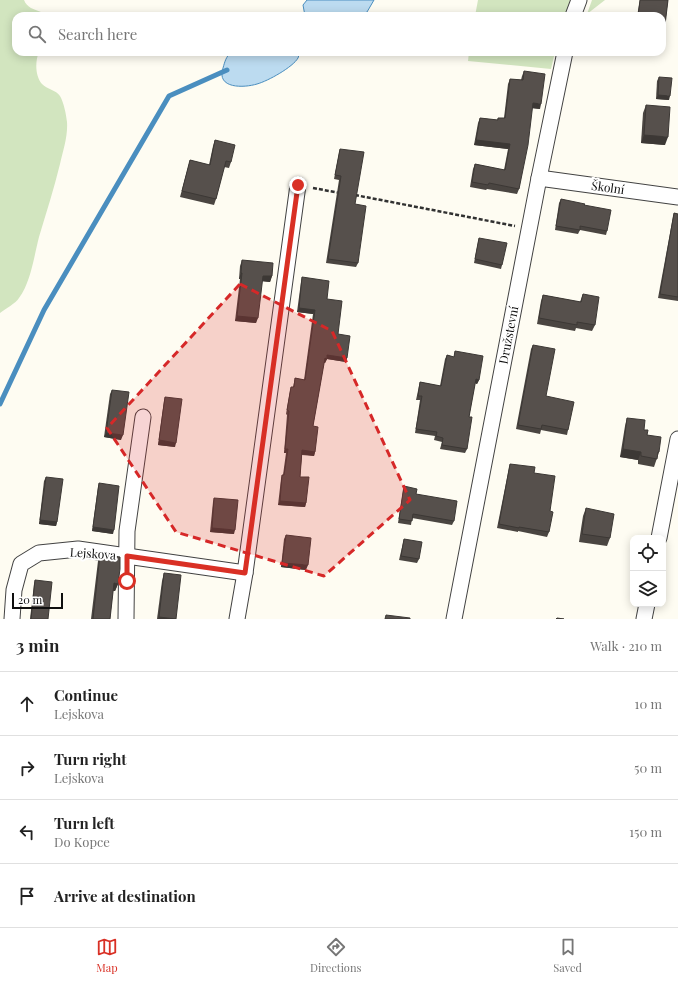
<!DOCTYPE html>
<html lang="en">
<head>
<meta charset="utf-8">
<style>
  body { margin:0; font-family:"Playfair Display",serif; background:#f2f2f2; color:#222 }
  .controls { position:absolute; right:12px; bottom:12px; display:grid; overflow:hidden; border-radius:8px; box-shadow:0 2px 10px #0003 }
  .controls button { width:36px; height:36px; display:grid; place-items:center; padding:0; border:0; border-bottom:1px solid #e0e0e0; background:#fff; color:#222; font:20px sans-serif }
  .scale { position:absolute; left:12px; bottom:10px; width:51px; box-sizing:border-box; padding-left:4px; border:2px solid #0f0f0f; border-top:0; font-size:11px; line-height:14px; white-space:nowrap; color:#0f0f0f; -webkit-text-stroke:3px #fff; paint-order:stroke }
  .stop { position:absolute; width:12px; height:12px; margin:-9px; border:3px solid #d93025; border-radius:50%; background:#fff }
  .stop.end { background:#d93025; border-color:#fff; box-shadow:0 1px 4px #0008 }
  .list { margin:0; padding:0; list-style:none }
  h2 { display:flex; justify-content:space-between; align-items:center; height:52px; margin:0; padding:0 16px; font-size:17px }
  h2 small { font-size:13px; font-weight:400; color:#767676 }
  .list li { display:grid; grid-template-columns:26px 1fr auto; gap:12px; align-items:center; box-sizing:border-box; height:64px; padding:0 16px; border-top:1px solid #e0e0e0 }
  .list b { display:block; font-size:15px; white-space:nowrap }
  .list p { margin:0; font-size:13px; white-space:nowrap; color:#767676 }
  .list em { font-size:13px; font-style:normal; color:#767676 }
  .icon { flex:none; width:22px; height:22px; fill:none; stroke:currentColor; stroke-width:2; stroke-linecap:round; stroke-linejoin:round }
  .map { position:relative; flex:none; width:678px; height:619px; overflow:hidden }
  .search { position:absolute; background:#fff; box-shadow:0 2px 10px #0003; left:12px; right:12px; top:12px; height:44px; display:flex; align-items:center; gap:10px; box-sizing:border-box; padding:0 14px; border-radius:12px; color:#767676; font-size:15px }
  .sheet { height:308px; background:#fff }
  nav { display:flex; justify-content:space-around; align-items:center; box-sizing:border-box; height:56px; border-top:1px solid #e0e0e0; background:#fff; font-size:11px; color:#767676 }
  nav a { display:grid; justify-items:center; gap:2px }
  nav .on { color:#d93025 }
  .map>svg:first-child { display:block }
  .green { fill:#d2e5bf }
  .water { fill:#bcdbf0; stroke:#4a8ebf }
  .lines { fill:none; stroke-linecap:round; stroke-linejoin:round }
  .stream { stroke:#4a8ebf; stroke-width:5 }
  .street-casing { stroke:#424242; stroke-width:17 }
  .path { stroke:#313131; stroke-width:2.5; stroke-dasharray:4 2; stroke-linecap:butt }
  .street { stroke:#fff; stroke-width:15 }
  .wall { fill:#4a4541 }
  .shaded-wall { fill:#3c3835 }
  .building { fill:#56504c; stroke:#3c3835 }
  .route { stroke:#d93025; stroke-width:5 }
  .marked { fill:#d62828; fill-opacity:0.2; stroke:#d62828; stroke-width:3; stroke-dasharray:8 5; stroke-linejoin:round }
  .labels { text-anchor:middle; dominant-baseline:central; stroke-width:4; stroke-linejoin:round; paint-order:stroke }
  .street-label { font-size:12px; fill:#0f0f0f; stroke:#fff }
</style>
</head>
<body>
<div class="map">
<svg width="678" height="619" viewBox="0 0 678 619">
  <rect width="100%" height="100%" fill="#fefcf2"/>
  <g class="green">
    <path d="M0,0H24C27,8 34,9 41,12L42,16H16V52H39C35,61 35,76 42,84C47,89 56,90 60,96C64,103 66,114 67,122C68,136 63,151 60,164C54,189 46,213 39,237C34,256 31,282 19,298C15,304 6,308 0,313Z"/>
    <path d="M478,0H570L565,16H475Z"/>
    <path d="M592,0H605L587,14Z"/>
    <path d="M469,52H555L551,69L468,61Z"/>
  </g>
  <g class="water">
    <path d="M307,0H374L367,12L361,16H305L303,5Z"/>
    <path d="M231,52H300C299,54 299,56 298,58C293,67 268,81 257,84C244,88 216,89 223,68C225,61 226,57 231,52Z"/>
  </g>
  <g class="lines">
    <path class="stream" d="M0,404L44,310L169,96L227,70"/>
    <g class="street-casing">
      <g id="street">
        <path d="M573,16L579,0"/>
        <path d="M539,178L678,197"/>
        <path d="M659,538L678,439"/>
        <path d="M12,619L14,590L21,564L39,553L78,549L245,573"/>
        <path d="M126,619L127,531L143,417"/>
        <path d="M237,619L245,573L298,185"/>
        <path d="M454,619L539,178L565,52"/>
        <path d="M644,619L647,604"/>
      </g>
    </g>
    <g class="path">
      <path d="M313,188L340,193"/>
      <path d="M355,195L515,226"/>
    </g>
    <use href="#street" class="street"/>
  </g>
  <g class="wall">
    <path d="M640,0V2V0H668L665,25L663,29H662V16H637Z"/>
    <path d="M524,71L540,109L532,108L519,189L517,194L487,189L486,190L470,187L473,169L475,164L504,170L508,149L474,145L478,123L480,118L497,120L498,118H504L508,84L510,79L521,80L522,76Z"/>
    <path d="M659,77L669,100L656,99L657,81Z"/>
    <path d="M646,105L665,145L641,143L643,113Z"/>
    <path d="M215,140L231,162L229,168L224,167L216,199L214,205L180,197L190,160L209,165L213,146Z"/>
    <path d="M340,149L355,204L358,263L356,267L326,263L339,180L334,179L339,153Z"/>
    <path d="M561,199L584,205L607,231L606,235L580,230L578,234L555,230L559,203Z"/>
    <path d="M674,213L678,214V301L658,298L673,217Z"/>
    <path d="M479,238L502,265L501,269L474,263L478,242Z"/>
    <path d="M242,260L272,276L270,282L262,281L256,323L235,321L240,279H239L240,266Z"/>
    <path d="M302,277L327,299L338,334L347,358L346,362L327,359L325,363H324L313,426L315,452L314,456L302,455L300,477L306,503L305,507L278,505L281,479L282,475H283L286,453H284L287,415L286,414L290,391L291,387H293L295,378L304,380L313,314L297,312L301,282Z"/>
    <path d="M583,294L595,325L592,331L576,328L575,331L537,324L541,301L543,295L580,302Z"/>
    <path d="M533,345L546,396L568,430L567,435L541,430L540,434L516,429L531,349Z"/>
    <path d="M455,351L479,380L477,384L475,383L469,417L467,449L465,453L440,449L442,442L434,440L435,436L415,433L420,400H416L419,386L420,382L440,386L445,359L447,355L454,357Z"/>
    <path d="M112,390L121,440L104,437L110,394Z"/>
    <path d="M165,397L175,447L158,445L164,401Z"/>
    <path d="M627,418L644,430L659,452L654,467L638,464V460L620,457L625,426Z"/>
    <path d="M510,464L534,473L550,511L549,532L547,537L518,531V532L497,528L509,468Z"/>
    <path d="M46,477L57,522L56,526L39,524L44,481Z"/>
    <path d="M99,483L113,534L92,531L98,487Z"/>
    <path d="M404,486L454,521L452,525L412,518L411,525L398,523L403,491Z"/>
    <path d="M214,498L234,534L210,532L213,502Z"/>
    <path d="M586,508L610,538L607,546L579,542L583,516Z"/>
    <path d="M286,535L306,570L281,567L284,539Z"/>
    <path d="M404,539L419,559L417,563L399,560L403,543Z"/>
    <path d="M100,554L118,584L115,591H113L110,619H91L98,561Z"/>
    <path d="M164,573L176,619H157L162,581Z"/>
    <path d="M35,580L48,619H30L34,584Z"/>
  </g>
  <g class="shaded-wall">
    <path d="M658,95L670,96L669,100L656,99Z"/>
    <path d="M533,103L541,104L540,109L531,108Z"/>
    <path d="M644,135L668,137L665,145L641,143Z"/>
    <path d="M476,140L510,144L508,149L474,145Z"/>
    <path d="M241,273H242L240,279H239Z"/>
    <path d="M263,276H272L270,282L260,281Z"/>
    <path d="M299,308L315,310L313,314L297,312Z"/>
    <path d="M237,316L258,318L256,323L235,321Z"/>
    <path d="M327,355L347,358L346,362L327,359L325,363L323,362L325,358Z"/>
    <path d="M476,379L479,380L477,384L475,383Z"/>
    <path d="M106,433L123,435L121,440L104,437Z"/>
    <path d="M159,440L176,443L175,447L158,445Z"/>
    <path d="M285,449H288L286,453H284Z"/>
    <path d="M623,449L641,452L638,460L620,457Z"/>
    <path d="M302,450L315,452L314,456L301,454Z"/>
    <path d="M280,501L306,503L305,507L278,505Z"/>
    <path d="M40,520L57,522L56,526L39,524Z"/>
    <path d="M93,527L114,530L113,534L92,531Z"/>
    <path d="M212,528L235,530L234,534L210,532Z"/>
    <path d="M282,563L308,565L306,570L281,567Z"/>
    <path d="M114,583L118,584L115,591L112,590Z"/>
    <path d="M159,617L176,619H158Z"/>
  </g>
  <g class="building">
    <path d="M640,0H668L665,25L662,24V16H638Z"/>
    <path d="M524,71L545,74L541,104L533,103L528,145L519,189L489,183L488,185L472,182L475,164L505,170L510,144L476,140L480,118L498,120V118H505L510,79L523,80Z"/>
    <path d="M659,77L672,78L670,96L658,95Z"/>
    <path d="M646,105L670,107L668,137L644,135Z"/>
    <path d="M215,140L235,145L231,162L226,161L216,199L182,191L190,160L210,165Z"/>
    <path d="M340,149L364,152L355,204L366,206L358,263L328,259L341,176L335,175Z"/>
    <path d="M561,199L585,204L584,205L611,210L607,231L580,226V230L556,226Z"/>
    <path d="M674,213L678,214V297L660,294Z"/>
    <path d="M479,238L507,243L502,265L475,259Z"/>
    <path d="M242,260L273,263L272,276H263L258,318L237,316L242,273H241Z"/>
    <path d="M302,277L329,281L327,299L342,301L338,334L350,336L347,358L327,355V359L325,358L313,426L318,427L315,452L302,450L300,477H309L306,503L280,501L282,475H284L288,449H285L289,411L287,410L291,387H294L295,378L305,380L315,310L299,308Z"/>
    <path d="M583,294L599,297L595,325L577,322V325L539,318L543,295L581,302Z"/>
    <path d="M533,345L555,349L546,396L574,402L568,430L542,425L541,429L518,425Z"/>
    <path d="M455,351L483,356L479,380L476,379L469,417H472L467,449L442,445L443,438L436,436L437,432L416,429L422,396H418L420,382L441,386L447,355L454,357Z"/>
    <path d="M112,390L129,392L123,435L106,433Z"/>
    <path d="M165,397L182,399L176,443L159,440Z"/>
    <path d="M627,418L645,420L644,430H648L647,435L661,437L659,452H658L657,459L641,456V452L623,449Z"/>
    <path d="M510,464L535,467L534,473L555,476L550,511L553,512L549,532L519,527V528L499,524Z"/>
    <path d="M46,477L63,479L57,522L40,520Z"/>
    <path d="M99,483L119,486L114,530L93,527Z"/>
    <path d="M404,486L417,489L416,494L457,501L454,521L413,514L412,521L399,519Z"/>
    <path d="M214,498L238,500L235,530L212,528Z"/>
    <path d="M586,508L614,514L610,538L582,534Z"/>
    <path d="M286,535L311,538L308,565L282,563Z"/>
    <path d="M404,539L422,542L419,559L401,556Z"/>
    <path d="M100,554L120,557V569L118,584L114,583L110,619H93Z"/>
    <path d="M164,573L181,575L176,619L159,617Z"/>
    <path d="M35,580L52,582L48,619H31Z"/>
    <path d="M386,615L410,618V619H385Z"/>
    <path d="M557,618L564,619H556Z"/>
  </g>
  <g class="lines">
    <path class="route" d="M127,581V556L245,573L298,185"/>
  </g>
  <path class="marked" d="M240,284L332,331L410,500L324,576L176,532L107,428Z"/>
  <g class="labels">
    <g class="street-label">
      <text transform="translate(608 187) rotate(8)">Školní</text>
      <text transform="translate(508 335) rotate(-79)">Družstevní</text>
      <text transform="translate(93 553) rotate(4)">Lejskova</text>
    </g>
  </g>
</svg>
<div class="controls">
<button><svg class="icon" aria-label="locate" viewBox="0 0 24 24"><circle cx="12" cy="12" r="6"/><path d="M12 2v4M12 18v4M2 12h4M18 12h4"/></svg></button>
<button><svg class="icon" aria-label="layers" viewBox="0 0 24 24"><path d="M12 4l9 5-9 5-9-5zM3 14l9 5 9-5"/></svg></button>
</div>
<div class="scale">20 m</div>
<div class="stop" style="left:127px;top:581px"></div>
<div class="stop end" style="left:298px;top:185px"></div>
<div class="search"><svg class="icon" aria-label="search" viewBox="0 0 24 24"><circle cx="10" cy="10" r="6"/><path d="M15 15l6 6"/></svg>Search here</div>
</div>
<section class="sheet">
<h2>3 min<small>Walk · 210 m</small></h2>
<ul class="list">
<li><svg class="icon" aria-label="ahead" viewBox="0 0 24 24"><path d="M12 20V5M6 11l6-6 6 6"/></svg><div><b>Continue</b><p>Lejskova</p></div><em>10 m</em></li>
<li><svg class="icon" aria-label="right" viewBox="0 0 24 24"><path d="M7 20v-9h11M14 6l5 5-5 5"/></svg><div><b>Turn right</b><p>Lejskova</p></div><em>50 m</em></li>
<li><svg class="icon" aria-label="left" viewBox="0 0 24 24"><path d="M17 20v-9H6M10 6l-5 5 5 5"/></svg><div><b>Turn left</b><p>Do Kopce</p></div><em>150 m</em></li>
<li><svg class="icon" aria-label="arrive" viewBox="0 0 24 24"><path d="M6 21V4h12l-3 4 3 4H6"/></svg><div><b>Arrive at destination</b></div></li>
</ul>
</section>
<nav>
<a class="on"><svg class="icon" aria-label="map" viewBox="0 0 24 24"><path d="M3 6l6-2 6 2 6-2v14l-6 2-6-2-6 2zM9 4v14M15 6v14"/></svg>Map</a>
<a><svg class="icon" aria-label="directions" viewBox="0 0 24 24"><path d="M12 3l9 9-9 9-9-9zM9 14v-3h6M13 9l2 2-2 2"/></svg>Directions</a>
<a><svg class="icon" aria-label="saved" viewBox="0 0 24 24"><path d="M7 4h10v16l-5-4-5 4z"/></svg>Saved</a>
</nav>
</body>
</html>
